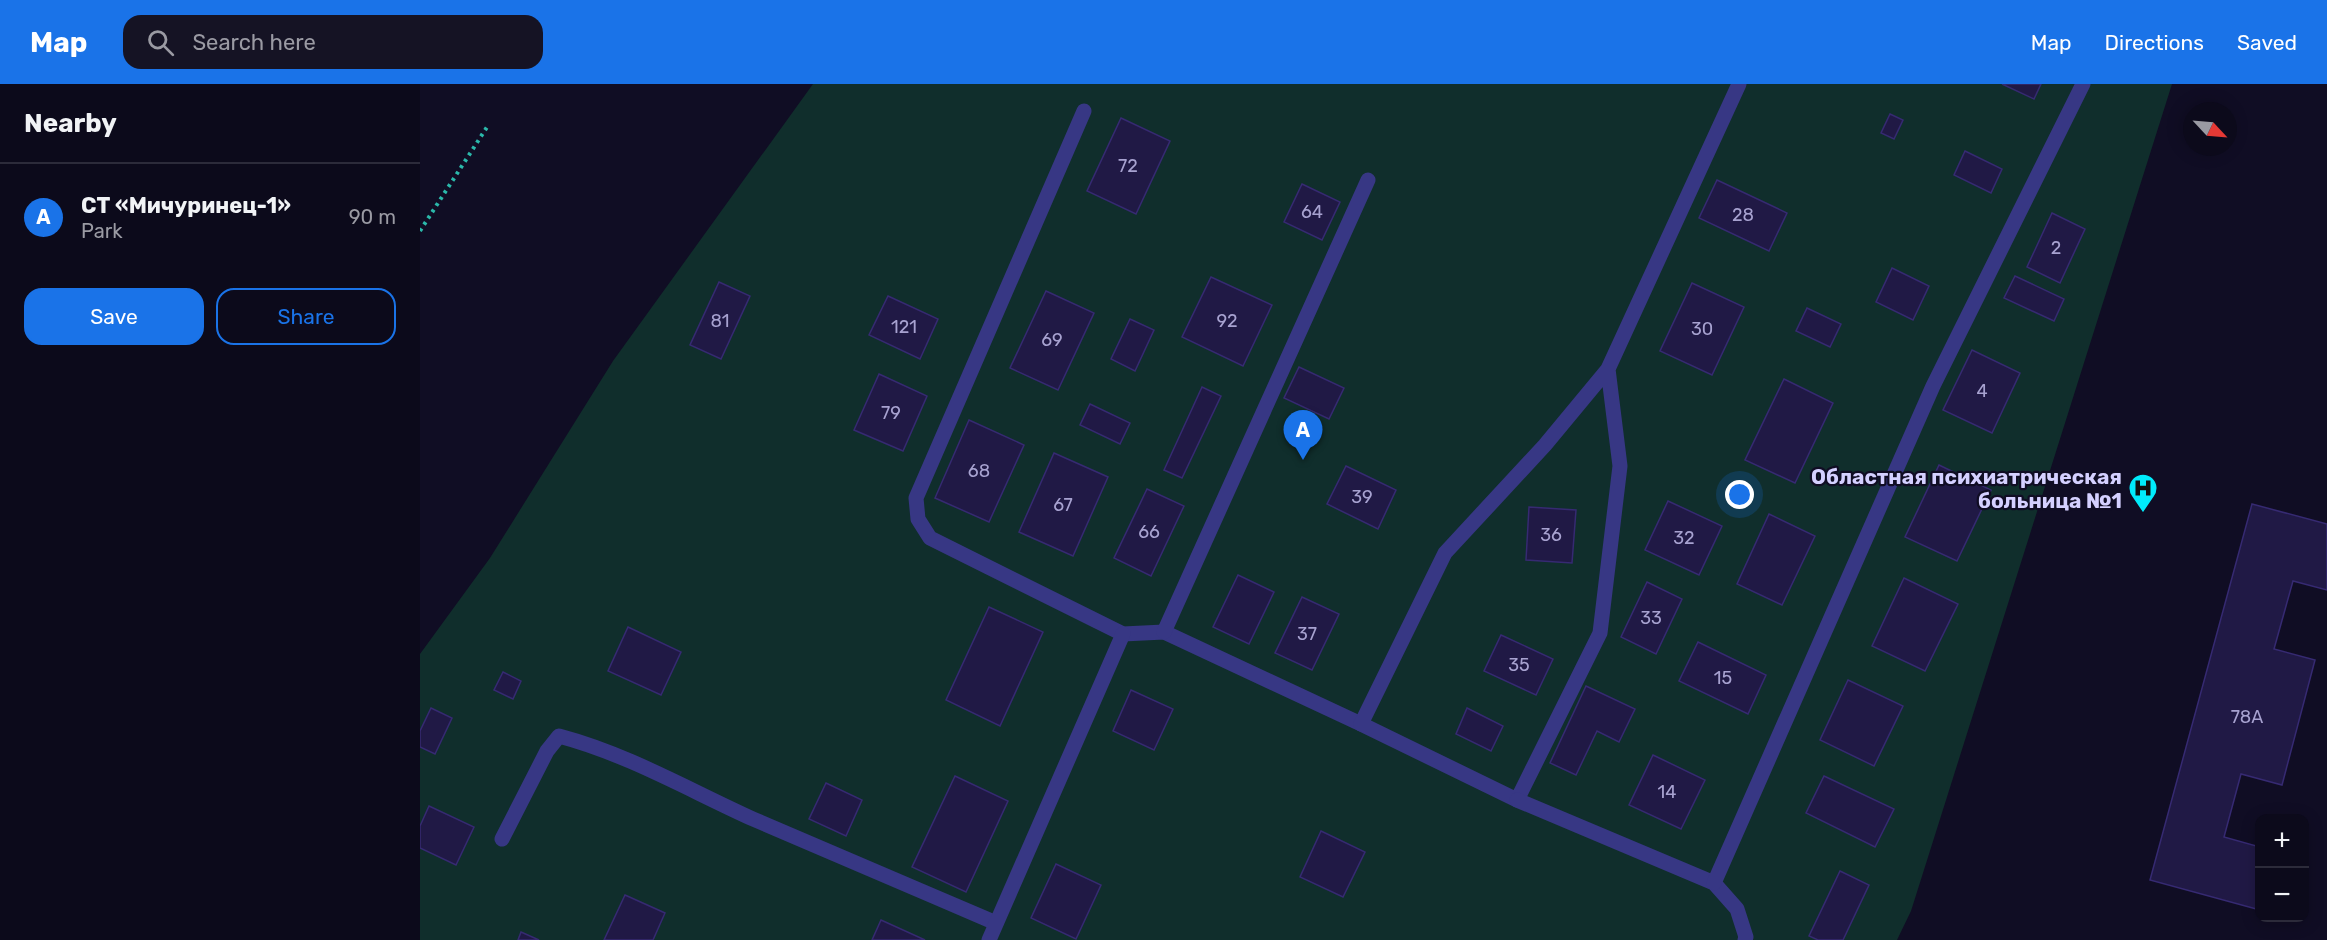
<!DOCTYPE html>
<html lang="en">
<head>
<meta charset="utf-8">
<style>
  body { margin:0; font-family:Rubik,sans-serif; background:#151324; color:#f1f3f6 }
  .controls { position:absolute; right:18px; bottom:18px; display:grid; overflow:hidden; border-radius:12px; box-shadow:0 3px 15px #0003 }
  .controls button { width:54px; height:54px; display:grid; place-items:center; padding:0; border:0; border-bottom:2px solid #2c2b3a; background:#0c0a1b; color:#f1f3f6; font:30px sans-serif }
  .compass { position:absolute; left:1763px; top:18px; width:54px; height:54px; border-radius:50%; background:#0c0a1b; box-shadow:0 3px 15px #0003; rotate:116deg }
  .you { position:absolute; left:1320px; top:411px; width:21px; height:21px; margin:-15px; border:4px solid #fff; border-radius:50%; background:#1a73e8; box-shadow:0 0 0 9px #1a73e833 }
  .badge { display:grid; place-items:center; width:39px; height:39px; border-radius:50%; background:#1a73e8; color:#fff; font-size:20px; font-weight:700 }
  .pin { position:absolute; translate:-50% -50px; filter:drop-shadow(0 2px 3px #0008) }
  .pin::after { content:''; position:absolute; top:32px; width:21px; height:18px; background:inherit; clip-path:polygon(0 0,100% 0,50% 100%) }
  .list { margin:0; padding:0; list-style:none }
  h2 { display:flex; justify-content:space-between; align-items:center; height:78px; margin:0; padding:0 24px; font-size:26px }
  h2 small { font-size:20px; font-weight:400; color:#9a9aa3 }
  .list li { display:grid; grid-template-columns:39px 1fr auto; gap:18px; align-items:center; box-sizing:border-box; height:108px; padding:0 24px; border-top:2px solid #2c2b3a }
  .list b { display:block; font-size:22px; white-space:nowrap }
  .list p { margin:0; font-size:20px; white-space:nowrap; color:#9a9aa3 }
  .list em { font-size:20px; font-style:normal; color:#9a9aa3 }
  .actions { display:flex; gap:12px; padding:18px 24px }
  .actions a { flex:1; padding:14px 0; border:2px solid #1a73e8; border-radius:18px; text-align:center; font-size:21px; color:#1a73e8 }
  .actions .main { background:#1a73e8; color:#fff }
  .icon { flex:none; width:33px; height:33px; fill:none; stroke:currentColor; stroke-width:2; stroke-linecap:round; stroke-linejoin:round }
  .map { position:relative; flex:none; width:1907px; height:856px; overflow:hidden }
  header { display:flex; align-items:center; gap:36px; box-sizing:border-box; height:84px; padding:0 30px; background:#1a73e8; color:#fff }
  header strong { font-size:28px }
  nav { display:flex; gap:33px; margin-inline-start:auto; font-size:21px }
  .search { width:420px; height:54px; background:#151324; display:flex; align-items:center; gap:15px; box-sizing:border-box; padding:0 21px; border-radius:18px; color:#9a9aa3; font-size:22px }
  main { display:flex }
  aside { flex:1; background:#0c0a1b }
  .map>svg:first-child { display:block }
  .green { fill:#102e2c }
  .building { fill:#201945; stroke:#362a72; stroke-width:1.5 }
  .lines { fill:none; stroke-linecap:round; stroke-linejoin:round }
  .path { stroke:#2bb8aa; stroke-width:4; stroke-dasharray:3 4.5; stroke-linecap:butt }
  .minor { stroke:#373784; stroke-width:15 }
  .labels { text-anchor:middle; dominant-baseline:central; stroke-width:4.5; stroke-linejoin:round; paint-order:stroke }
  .number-label { font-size:18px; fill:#a7a2d0 }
  .poi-label { font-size:21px; font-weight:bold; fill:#d4d0ff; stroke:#100d24; text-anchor:end }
</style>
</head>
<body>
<header>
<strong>Map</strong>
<div class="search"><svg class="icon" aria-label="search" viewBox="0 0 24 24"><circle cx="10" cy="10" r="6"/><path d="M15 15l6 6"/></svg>Search here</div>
<nav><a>Map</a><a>Directions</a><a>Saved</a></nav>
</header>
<main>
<aside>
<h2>Nearby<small></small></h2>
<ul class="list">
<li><span class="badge">A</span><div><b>СТ «Мичуринец-1»</b><p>Park</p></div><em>90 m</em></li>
</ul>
<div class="actions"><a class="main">Save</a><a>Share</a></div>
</aside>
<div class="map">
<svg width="1907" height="856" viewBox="0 0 1907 856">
  <rect width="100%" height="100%" fill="#100d24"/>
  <path class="green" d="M393,0H1752L1491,827L1477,856H0V570L70,474L193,277Z"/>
  <g class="building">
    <path d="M1582,0H1621L1614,15Z"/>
    <path d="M1470,30L1483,36L1474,55L1461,49Z"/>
    <path d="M701,34L750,57L716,130L667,107Z"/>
    <path d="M1545,67L1582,85L1571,109L1534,91Z"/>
    <path d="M1297,96L1367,129L1349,167L1279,134Z"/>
    <path d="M882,100L920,118L902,156L864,138Z"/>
    <path d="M1632,129L1665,145L1640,199L1607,183Z"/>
    <path d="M1472,184L1509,202L1493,236L1456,218Z"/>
    <path d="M1595,192L1644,215L1634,237L1584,214Z"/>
    <path d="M791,193L852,221L823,282L762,253Z"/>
    <path d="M299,198L330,212L301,275L270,261Z"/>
    <path d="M1272,199L1324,223L1292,291L1240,267Z"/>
    <path d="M626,207L674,229L638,306L590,284Z"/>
    <path d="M468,212L518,235L500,275L449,251Z"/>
    <path d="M1387,224L1421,240L1410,263L1376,247Z"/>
    <path d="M710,235L734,246L715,287L691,275Z"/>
    <path d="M1552,266L1600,289L1572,349L1523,326Z"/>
    <path d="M879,283L924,304L909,335L864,314Z"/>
    <path d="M459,290L507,312L483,367L434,346Z"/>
    <path d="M1364,295L1413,319L1375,399L1325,376Z"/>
    <path d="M782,303L801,312L762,394L744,386Z"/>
    <path d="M670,320L710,339L700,360L660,341Z"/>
    <path d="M549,336L604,361L569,438L515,414Z"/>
    <path d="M634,369L688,393L653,472L599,448Z"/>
    <path d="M1519,381L1571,406L1537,477L1485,453Z"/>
    <path d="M926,382L976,406L958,445L907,420Z"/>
    <path d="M727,405L764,422L731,492L694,474Z"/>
    <path d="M1248,417L1302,442L1279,491L1225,466Z"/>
    <path d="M1832,420L1907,440V506L1873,497L1854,565L1895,576L1862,701L1821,690L1804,753L1840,763V826L1730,796Z"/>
    <path d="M1109,423L1156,426L1152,479L1106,476Z"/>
    <path d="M1349,430L1395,452L1362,521L1317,500Z"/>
    <path d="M818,491L854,508L829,560L793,543Z"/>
    <path d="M1484,494L1538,520L1505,587L1452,562Z"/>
    <path d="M1227,498L1262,515L1236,570L1201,553Z"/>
    <path d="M882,513L919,530L892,586L855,569Z"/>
    <path d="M569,523L623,548L580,642L526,616Z"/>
    <path d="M208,543L261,568L241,611L188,587Z"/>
    <path d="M1081,551L1133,575L1116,611L1064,587Z"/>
    <path d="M1278,558L1346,591L1328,630L1259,597Z"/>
    <path d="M83,588L101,597L93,615L74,606Z"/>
    <path d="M1428,596L1483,622L1454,682L1400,656Z"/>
    <path d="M1166,602L1215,625L1199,658L1177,647L1156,691L1130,679Z"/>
    <path d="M711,606L753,625L734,666L693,647Z"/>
    <path d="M11,624L32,634L15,670L0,663V647Z"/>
    <path d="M1047,624L1083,642L1071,667L1036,650Z"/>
    <path d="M1233,671L1285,696L1261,745L1209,721Z"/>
    <path d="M535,692L588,717L546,808L492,783Z"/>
    <path d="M1404,692L1474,725L1455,763L1386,729Z"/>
    <path d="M406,699L442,716L426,752L389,735Z"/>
    <path d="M9,722L54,743L36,781L0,764V742Z"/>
    <path d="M901,747L945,768L923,813L880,793Z"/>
    <path d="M636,780L681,801L656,855L611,834Z"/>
    <path d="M1420,787L1449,801L1423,856H1398L1389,852Z"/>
    <path d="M205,811L245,829L233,856H184Z"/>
    <path d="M461,836L505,856H452Z"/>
    <path d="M101,848L119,856H98Z"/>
  </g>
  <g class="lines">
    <path class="path" d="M0,147L69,40"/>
    <g class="minor">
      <path d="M664,27L496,414L498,435L510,454L703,550L744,548L941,640"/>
      <path d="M1188,285L1200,382L1180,549L1097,716L941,640L1025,469L1125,361L1188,285L1319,0"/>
      <path d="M744,548L948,96"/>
      <path d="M1097,716L1294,799L1317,825L1326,853L1325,856"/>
      <path d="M82,755L127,667L139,652C207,670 269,706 333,735C413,770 495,804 576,839"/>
      <path d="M1294,799L1513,302L1663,0"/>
      <path d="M569,856L703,550"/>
    </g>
  </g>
  <defs>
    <g id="hospital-pin" transform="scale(1.5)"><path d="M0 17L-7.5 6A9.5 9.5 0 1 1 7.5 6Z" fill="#00ebfb" stroke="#100d24"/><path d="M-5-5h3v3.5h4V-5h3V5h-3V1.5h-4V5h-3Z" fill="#111"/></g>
  </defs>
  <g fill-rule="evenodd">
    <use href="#hospital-pin" x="1723" y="404"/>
  </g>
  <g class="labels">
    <g class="number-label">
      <text x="708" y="82">72</text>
      <text x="892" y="128">64</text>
      <text x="1323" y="131">28</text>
      <text x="1636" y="164">2</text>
      <text x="300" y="237">81</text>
      <text x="807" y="237">92</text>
      <text x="484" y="243">121</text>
      <text x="1282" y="245">30</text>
      <text x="632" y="256">69</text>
      <text x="1562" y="307">4</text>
      <text x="471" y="329">79</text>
      <text x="559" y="387">68</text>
      <text x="942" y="413">39</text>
      <text x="643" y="421">67</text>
      <text x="729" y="448">66</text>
      <text x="1131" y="451">36</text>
      <text x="1264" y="454">32</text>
      <text x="1231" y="534">33</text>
      <text x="887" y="550">37</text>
      <text x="1099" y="581">35</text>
      <text x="1303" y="594">15</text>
      <text x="1827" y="633">78А</text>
      <text x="1247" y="708">14</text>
    </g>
    <g class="poi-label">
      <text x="1702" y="392">Областная психиатрическая<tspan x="1702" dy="24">больница №1</tspan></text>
    </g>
  </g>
</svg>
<div class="controls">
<button>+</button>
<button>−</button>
</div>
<svg class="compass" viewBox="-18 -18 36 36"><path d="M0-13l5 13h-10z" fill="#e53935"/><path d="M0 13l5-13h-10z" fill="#9a9aa3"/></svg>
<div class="you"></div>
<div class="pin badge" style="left:883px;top:376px">A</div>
</div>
</main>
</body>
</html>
